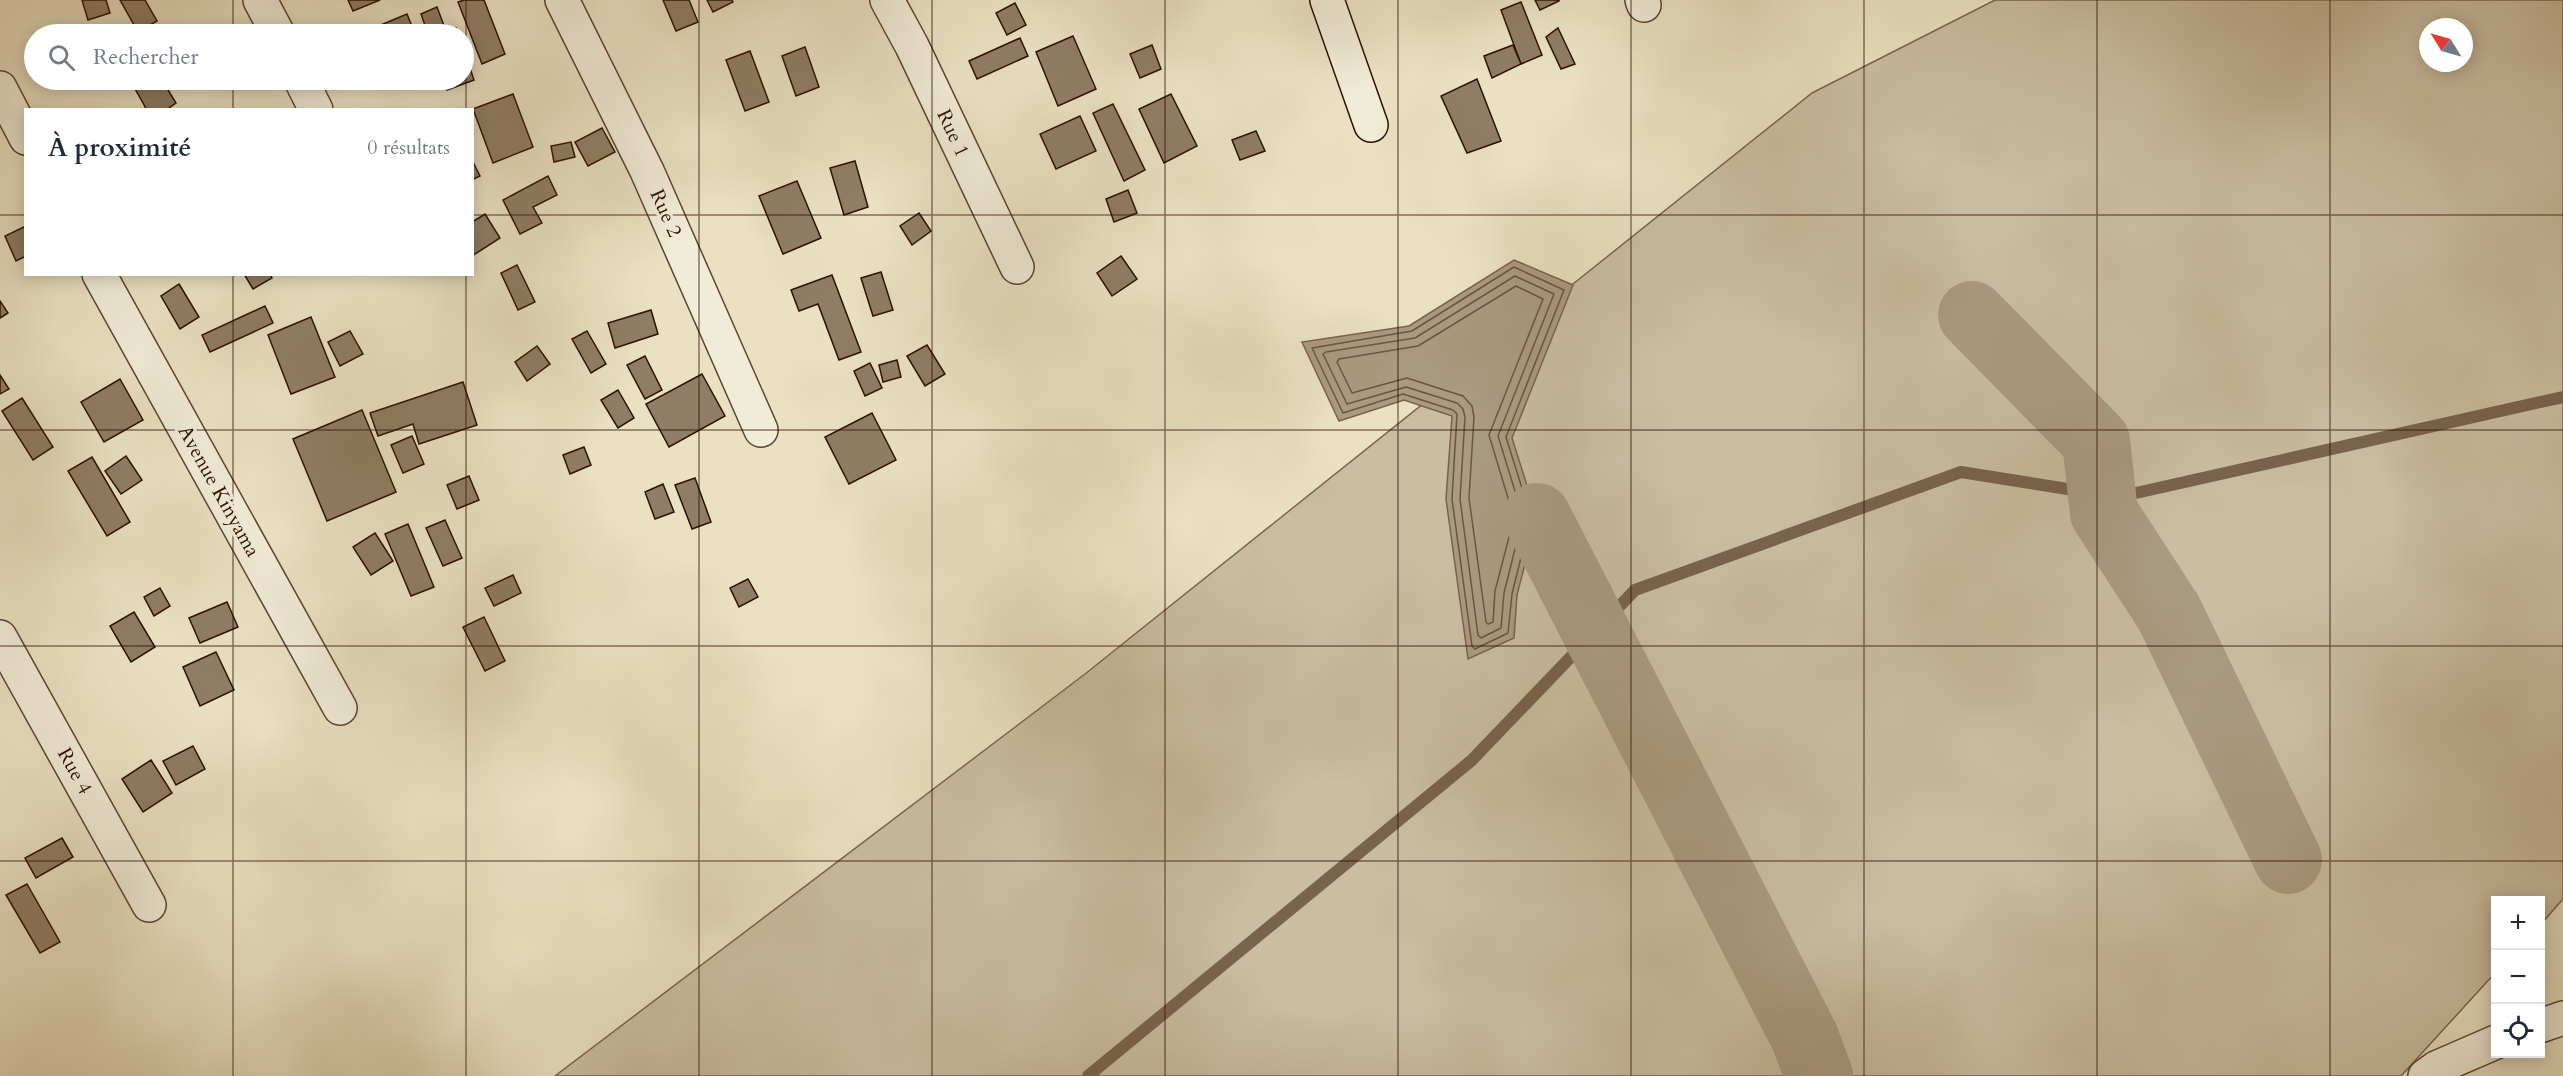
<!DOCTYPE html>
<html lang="fr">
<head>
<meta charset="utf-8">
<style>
  body { margin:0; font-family:Cardo,serif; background:#f2f2f3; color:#1f2937 }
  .controls { position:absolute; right:18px; bottom:18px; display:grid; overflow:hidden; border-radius:0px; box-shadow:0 3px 15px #0003 }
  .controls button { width:54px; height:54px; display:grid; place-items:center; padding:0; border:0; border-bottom:2px solid #e0e1e3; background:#fff; color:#1f2937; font:30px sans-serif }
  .compass { position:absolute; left:2419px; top:18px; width:54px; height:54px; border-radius:50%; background:#fff; box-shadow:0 3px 15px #0003; rotate:307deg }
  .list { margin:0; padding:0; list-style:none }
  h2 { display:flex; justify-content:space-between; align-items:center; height:78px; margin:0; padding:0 24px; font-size:26px }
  h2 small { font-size:20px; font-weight:400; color:#747a83 }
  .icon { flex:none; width:33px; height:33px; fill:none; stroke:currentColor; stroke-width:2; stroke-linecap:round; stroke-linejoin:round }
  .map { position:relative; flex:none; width:2563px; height:1076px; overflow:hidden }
  .search { position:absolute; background:#fff; box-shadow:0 3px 15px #0003; left:24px; top:24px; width:450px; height:66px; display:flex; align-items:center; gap:15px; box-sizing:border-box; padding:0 21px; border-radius:33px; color:#747a83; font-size:22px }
  .panel { position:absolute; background:#fff; box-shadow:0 3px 15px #0003; left:24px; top:108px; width:450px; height:168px; border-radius:0px }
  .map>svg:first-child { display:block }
  .green { fill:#cabda2; stroke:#7c6651; stroke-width:1.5; fill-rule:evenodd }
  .water { fill:#aa9a81; stroke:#78634d; stroke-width:1.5 }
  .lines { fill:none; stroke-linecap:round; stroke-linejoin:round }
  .shore { stroke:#6c5540; stroke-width:1.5 }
  .stream { stroke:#78634d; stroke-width:12 }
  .river { stroke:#aa9a81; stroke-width:68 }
  .building { fill:#8f7d65; stroke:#2d1000; stroke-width:1.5 }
  .street-casing { stroke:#5c4431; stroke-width:36 }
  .secondary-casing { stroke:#2d1000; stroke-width:36 }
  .street { stroke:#f1ecd8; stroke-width:33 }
  .secondary { stroke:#f1ecd8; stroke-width:33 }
  .grid { fill:none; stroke:#2d1000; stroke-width:1.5; stroke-opacity:0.55 }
  .labels { text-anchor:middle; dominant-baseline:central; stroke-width:6; stroke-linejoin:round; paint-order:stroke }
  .street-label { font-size:20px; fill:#2d1000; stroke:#f1ecd8 }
</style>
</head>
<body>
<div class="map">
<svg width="2563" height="1076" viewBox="0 0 2563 1076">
  <rect width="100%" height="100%" fill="#eae1c3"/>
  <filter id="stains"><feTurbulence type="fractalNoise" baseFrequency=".00333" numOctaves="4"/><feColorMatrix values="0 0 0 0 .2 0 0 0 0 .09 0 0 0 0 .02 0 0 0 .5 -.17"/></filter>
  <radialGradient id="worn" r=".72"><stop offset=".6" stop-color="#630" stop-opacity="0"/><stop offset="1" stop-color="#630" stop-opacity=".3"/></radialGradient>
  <path class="green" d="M1995,0H2563V899L2541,924L2540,900H2496L2495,973L2401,1076H555L1085,674L1812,93ZM2428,27H2464V63H2428Z"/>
  <path class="water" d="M1514,260L1573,285L1512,438L1537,517L1517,595L1514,638L1468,659L1446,499L1452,416L1404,400L1339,421L1302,342L1409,326Z"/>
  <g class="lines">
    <g class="shore">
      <path d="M1514,267L1564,290L1506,437L1531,517L1512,594L1508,633L1475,649L1472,646L1452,499L1457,414L1453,410L1403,394L1343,413L1312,348L1412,331Z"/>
      <path d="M1515,276L1554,294L1498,436L1523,517L1504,593L1501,628L1481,638L1478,635L1460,499L1465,417L1463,409L1457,403L1406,387L1347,404L1323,354L1326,352L1415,338Z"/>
      <path d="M1516,286L1543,299L1489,435L1514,518L1495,591L1493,622L1488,624L1486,622L1469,498L1474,417L1472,406L1463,396L1407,378L1352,393L1337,362L1339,359L1418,346Z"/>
    </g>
    <path class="stream" d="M1088,1076L1472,760L1635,590L1961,472L2118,497L2563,397"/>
    <g class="river">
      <path d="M1972,315L2096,441L2104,513L2169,613L2288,860"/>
      <path d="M1537,517L1805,1038L1819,1076"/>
    </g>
  </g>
  <g class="building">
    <path d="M82,0H106L110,13L88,20Z"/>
    <path d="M120,0H145L157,21L138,32Z"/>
    <path d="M348,0H380L353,11Z"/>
    <path d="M464,0H484L505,54L482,64L458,2Z"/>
    <path d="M663,0H689L698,22L676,31Z"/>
    <path d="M707,0H732L733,2L713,12Z"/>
    <path d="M1535,0H1559V1L1540,10Z"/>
    <path d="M1521,2L1542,55L1521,64L1501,10Z"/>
    <path d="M1015,3L1026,25L1007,35L996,13Z"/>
    <path d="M437,7L446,31L456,28L458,34H428L421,14Z"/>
    <path d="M407,14L415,34H371L369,30Z"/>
    <path d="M1558,28L1575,64L1561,69L1546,37Z"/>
    <path d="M1073,36L1096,89L1058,106L1036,52Z"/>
    <path d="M1020,38L1028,56L977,79L969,61Z"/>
    <path d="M1152,45L1161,69L1140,78L1130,54Z"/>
    <path d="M1513,45L1521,64L1492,78L1484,56Z"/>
    <path d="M805,47L819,87L796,96L782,56Z"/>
    <path d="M464,50L474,80L447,90L443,80H464Z"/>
    <path d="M750,51L769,102L745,111L726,60Z"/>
    <path d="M1477,79L1501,141L1467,153L1441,96Z"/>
    <path d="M130,80H162L176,103L166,110H147Z"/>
    <path d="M389,80H409L392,87Z"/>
    <path d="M513,94L533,147L493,163L473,109Z"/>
    <path d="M1171,94L1197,146L1164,163L1139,109Z"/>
    <path d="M1113,104L1145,170L1124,181L1093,113Z"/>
    <path d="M1080,116L1096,151L1056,169L1040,134Z"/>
    <path d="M602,128L615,152L588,166L575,142Z"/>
    <path d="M1256,131L1265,151L1240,160L1232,140Z"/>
    <path d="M571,142L575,157L554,162L551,146Z"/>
    <path d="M472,160L480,176L472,180Z"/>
    <path d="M855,161L868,207L844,215L830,168Z"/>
    <path d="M548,176L557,195L533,207L542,223L520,234L503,200Z"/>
    <path d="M797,181L821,238L783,254L759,196Z"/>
    <path d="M1128,190L1137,213L1114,222L1106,199Z"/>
    <path d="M919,213L931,231L912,245L900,226Z"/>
    <path d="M485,214L500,238L472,256V222Z"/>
    <path d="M26,226V256L16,261L5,236Z"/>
    <path d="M1121,256L1137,279L1112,296L1097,273Z"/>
    <path d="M517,265L535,302L518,310L501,273Z"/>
    <path d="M881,272L893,310L873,316L861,278Z"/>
    <path d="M244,274H270L272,278L253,289Z"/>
    <path d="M832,275L861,352L839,360L818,304L799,311L791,290Z"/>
    <path d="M179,284L199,317L180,329L161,296Z"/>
    <path d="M0,301L8,313L0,318Z"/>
    <path d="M265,306L273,323L210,352L202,335Z"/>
    <path d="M651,310L658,334L615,348L608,323Z"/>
    <path d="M311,317L335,377L291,394L268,335Z"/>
    <path d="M350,331L363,354L340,366L328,342Z"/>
    <path d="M587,331L606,364L591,373L572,339Z"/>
    <path d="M927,345L945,374L925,386L907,356Z"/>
    <path d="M537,346L550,364L527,381L515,362Z"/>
    <path d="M645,356L662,390L645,399L627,365Z"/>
    <path d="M897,360L901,377L883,382L879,365Z"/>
    <path d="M870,363L882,388L865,396L854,371Z"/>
    <path d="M702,374L725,416L669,447L646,404Z"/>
    <path d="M0,375L9,389L0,394Z"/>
    <path d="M120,379L143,420L104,442L81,402Z"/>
    <path d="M463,382L477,425L419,444L413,424L378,436L370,413Z"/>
    <path d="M618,390L634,418L618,428L601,400Z"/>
    <path d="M22,398L53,447L33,460L2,411Z"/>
    <path d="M362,410L396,492L327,521L293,439Z"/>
    <path d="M872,413L896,460L849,484L825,437Z"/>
    <path d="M412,436L424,464L403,473L391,445Z"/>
    <path d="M584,447L591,465L570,474L563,455Z"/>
    <path d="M126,456L142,480L121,494L105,471Z"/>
    <path d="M92,457L130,522L107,536L68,471Z"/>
    <path d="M469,476L479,500L457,509L447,485Z"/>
    <path d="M695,478L711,522L692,529L675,485Z"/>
    <path d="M663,484L674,512L655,519L645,492Z"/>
    <path d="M445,520L462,558L443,566L426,528Z"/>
    <path d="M408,524L434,587L411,596L385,534Z"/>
    <path d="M375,533L393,561L371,575L353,547Z"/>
    <path d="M513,575L521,593L494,606L485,588Z"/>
    <path d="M748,579L758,597L739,607L730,588Z"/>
    <path d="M160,588L170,606L154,616L144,597Z"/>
    <path d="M227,602L238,627L200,643L189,618Z"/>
    <path d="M134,612L155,647L131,662L110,626Z"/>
    <path d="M484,617L505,661L485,671L463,627Z"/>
    <path d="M216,652L234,690L200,706L183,667Z"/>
    <path d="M193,746L205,769L176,785L163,761Z"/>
    <path d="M151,760L172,793L143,812L122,779Z"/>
    <path d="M62,838L73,857L36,878L25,858Z"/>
    <path d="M27,884L60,942L40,953L6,895Z"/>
  </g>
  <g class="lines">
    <g class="street-casing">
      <g id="street">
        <path d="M260,0L278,34"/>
        <path d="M562,0L647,171L761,430"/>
        <path d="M887,0L912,46L1017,267"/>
        <path d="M1642,0L1644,5"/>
        <path d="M301,80L316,110"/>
        <path d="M0,88L26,138"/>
        <path d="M99,274L340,708"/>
        <path d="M0,637L149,905"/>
        <path d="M2540,1026L2563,1018"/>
        <path d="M2425,1076L2436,1068L2496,1042"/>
      </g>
    </g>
    <g class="secondary-casing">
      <path id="secondary" d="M1327,0L1371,125"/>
    </g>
    <use href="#street" class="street"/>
    <use href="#secondary" class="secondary"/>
  </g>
  <path class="grid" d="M233,0V34M466,0V110M699,0V1076M932,0V1076M1165,0V1076M1398,0V1076M1631,0V1076M1864,0V1076M2097,0V1076M2330,0V1076M233,80V110M0,215H26M472,215H2563M233,274V1076M466,274V1076M0,430H2563M0,646H2563M0,861H2563"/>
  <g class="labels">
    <g class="street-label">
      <text transform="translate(953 133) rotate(65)">Rue 1</text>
      <text transform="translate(666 213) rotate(66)">Rue 2</text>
      <text transform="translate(219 491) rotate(61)">Avenue Kinyama</text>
      <text transform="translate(75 771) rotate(61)">Rue 4</text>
    </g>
  </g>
  <rect width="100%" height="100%" filter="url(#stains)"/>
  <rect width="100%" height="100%" fill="url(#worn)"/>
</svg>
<div class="controls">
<button>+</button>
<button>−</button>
<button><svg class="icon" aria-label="locate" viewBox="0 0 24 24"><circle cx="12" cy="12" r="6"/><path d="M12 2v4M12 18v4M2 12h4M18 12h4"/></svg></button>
</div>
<svg class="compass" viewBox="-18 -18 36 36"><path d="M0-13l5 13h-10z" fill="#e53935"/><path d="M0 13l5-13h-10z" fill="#747a83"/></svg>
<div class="search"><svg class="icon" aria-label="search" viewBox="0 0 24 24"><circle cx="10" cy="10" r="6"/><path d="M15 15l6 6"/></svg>Rechercher</div>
<section class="panel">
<h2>À proximité<small>0 résultats</small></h2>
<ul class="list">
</ul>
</section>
</div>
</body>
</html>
